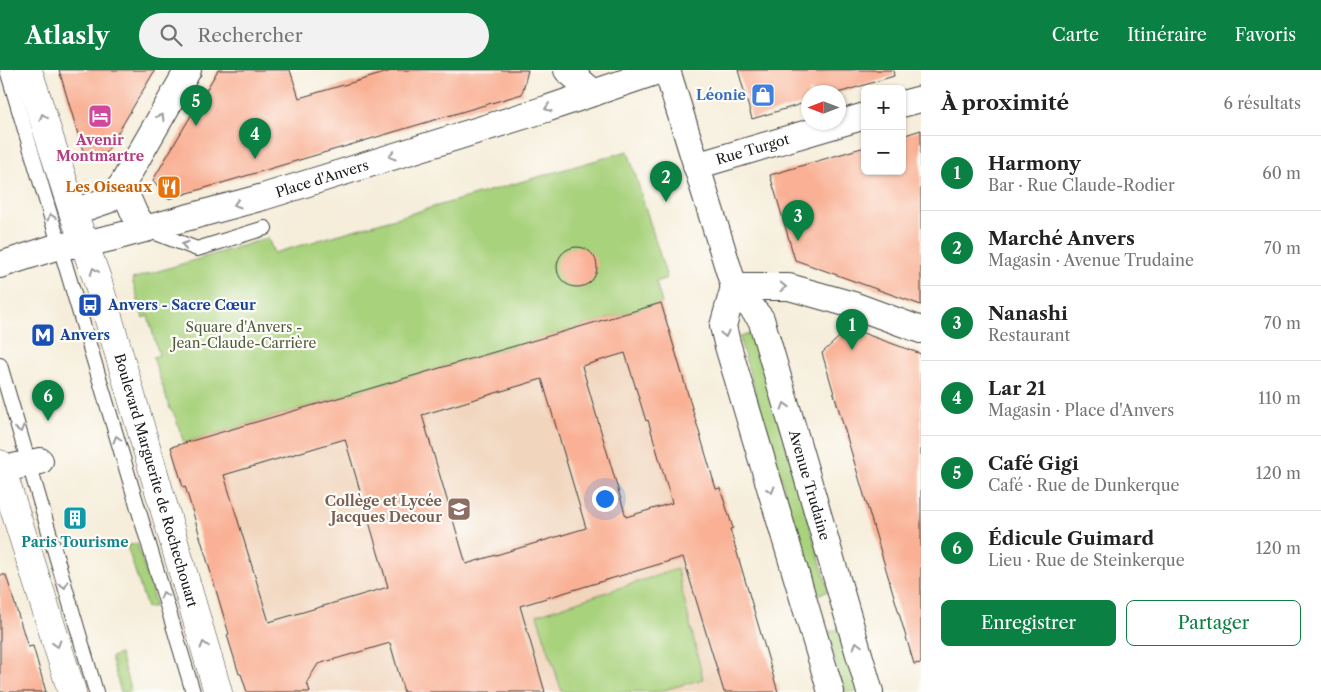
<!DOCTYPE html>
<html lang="fr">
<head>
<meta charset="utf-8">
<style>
  body { margin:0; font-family:"Libre Caslon Text",serif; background:#f2f2f2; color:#222 }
  .controls { position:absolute; right:15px; top:15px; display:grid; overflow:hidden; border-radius:8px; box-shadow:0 1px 4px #0004 }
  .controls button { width:45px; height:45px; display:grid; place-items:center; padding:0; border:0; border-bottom:1px solid #e0e0e0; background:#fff; color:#222; font:25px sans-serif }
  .compass { position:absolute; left:801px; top:15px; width:45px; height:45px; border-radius:50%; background:#fff; box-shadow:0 1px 4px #0004; rotate:270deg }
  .you { position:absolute; left:604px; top:428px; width:18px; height:18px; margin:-12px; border:4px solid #fff; border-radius:50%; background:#1a73e8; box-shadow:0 0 0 8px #1a73e833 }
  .badge { display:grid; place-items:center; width:32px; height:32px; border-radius:50%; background:#0b8043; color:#fff; font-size:16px; font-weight:700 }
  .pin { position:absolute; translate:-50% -41px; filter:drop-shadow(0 1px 2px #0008) }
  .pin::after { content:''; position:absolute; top:26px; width:18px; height:15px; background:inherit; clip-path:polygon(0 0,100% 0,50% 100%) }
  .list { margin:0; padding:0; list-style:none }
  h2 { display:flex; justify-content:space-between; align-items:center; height:65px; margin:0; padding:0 20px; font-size:21px }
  h2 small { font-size:16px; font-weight:400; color:#767676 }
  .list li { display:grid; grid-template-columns:32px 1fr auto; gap:15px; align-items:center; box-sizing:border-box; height:75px; padding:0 20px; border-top:1px solid #e0e0e0 }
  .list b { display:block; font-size:19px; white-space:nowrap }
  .list p { margin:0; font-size:16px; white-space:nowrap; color:#767676 }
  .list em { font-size:16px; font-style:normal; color:#767676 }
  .actions { display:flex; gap:10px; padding:15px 20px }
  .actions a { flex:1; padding:11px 0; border:1px solid #0b8043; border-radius:8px; text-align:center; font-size:18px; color:#0b8043 }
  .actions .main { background:#0b8043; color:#fff }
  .icon { flex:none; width:28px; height:28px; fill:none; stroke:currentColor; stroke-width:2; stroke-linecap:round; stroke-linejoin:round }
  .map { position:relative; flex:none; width:921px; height:622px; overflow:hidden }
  header { display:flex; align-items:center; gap:30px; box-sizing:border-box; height:70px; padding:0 25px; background:#0b8043; color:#fff }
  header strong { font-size:24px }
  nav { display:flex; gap:28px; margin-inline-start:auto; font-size:18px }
  .search { width:350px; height:45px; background:#f2f2f2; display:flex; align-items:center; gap:12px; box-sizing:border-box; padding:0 18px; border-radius:28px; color:#767676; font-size:19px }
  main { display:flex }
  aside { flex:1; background:#fff }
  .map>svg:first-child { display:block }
  .built { fill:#f1d5bd }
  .green { fill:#a9d27d; stroke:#62774c }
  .building { fill:#f9b094; fill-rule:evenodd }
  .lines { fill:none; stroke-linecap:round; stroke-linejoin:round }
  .lane-casing { stroke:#3d3c39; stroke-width:16 }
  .street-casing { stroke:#3d3c39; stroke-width:28 }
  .primary-casing { stroke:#3d3c39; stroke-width:29 }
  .lane { stroke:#fff; stroke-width:14 }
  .street { stroke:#fff; stroke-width:26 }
  .primary { stroke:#fff; stroke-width:28 }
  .oneway { stroke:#999 }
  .labels { text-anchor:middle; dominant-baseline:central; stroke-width:4.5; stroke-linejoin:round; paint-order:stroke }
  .shop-label { font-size:14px; font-weight:bold; fill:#366cbe; stroke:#fdfcf7; text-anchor:end }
  .hotel-label { font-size:14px; font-weight:bold; fill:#b23c85; stroke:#fdfcf7 }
  .street-label { font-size:14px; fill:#1c1c1c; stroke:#fdfcf7 }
  .food-label { font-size:14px; font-weight:bold; fill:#c56008; stroke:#fdfcf7; text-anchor:end }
  .transit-label { font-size:14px; font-weight:bold; fill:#164399; stroke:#fdfcf7; text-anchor:start }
  .park-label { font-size:14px; fill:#4d5c3e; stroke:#fdfcf7 }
  .education-label { font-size:14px; font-weight:bold; fill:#785e54; stroke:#fdfcf7; text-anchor:end }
  .culture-label { font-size:14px; font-weight:bold; fill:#0d838f; stroke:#fdfcf7 }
</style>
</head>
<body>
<header>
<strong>Atlasly</strong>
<div class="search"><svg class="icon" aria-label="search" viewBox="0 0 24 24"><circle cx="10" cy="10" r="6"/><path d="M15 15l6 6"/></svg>Rechercher</div>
<nav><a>Carte</a><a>Itinéraire</a><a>Favoris</a></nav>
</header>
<main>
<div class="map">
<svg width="921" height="622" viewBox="0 0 921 622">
  <rect width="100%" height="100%" fill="#fdfcf7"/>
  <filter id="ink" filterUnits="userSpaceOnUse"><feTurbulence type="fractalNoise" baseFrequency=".02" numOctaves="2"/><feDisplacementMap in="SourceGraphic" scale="10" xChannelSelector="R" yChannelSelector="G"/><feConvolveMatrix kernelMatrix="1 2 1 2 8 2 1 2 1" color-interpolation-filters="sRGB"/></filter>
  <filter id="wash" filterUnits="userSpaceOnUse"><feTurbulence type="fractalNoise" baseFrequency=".0096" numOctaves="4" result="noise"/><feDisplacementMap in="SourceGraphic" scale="20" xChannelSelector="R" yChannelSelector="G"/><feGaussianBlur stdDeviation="1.12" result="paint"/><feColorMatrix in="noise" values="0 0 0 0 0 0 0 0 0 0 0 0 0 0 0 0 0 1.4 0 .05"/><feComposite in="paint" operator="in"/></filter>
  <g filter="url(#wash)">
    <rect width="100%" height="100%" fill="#f6eedb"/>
    <path class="built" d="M661,233L716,419L720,418L733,458L730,459L775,613L778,612L781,622H247L241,604H239L227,565L229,564L185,416L183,417L171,377Z"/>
    <g class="green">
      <path d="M628,81L667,208L656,212L662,233L184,373L175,346L170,339L153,287L159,285L148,246L143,248L132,209L268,168L274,183Z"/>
      <path d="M753,263L829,521L816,525L741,274L740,267Z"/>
      <path d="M137,473L156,536L147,538L127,476Z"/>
      <path d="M677,499L703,609L657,622H562L537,545Z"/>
      <path d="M840,559L859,622H845L827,562Z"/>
      <path d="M120,584L131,622H121L111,587Z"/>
    </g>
    <g id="blocks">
      <g class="building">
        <path d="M59,0H155L106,83L83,81Z"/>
        <path d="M218,0H290L299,28L395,0H528L522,24L168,129L153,110Z"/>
        <path d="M738,0H893L894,6L838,23L808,22V32L752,49Z"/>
        <path d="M921,60V235L795,190L770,105L865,77V101H902V66Z"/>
        <circle cx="577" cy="197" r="20"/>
        <path d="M661,233L716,419L720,418L733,458L730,459L778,622H724L683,487L520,536L545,622H404L390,573L318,594L307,612L310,622H247L241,604H239L227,565L229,564L185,416L183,417L171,377ZM625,283L646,351L648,350L672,433L626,447L582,296ZM542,309L586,458L466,494L422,345ZM345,369L388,517L269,552L224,405Z"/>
        <path d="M849,258L921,284V593L914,594L822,283Z"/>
        <path d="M0,505H6L28,577L33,576L46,622H0Z"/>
      </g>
    </g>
  </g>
  <g filter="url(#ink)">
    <use href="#blocks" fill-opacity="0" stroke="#3d3c39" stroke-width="1"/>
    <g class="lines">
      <g class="lane-casing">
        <g id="lane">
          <path d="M7,0L193,622"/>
          <path d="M148,160L197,179L265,158"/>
          <path d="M0,295L96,622"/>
        </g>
      </g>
      <g class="street-casing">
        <g id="street">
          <path d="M567,0L594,23"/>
          <path id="s1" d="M667,0L734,217L761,249L870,622"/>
          <path d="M902,34L921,29"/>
          <path id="s2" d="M696,96L865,46"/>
          <path d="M122,115L135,145L146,159"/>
          <path d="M73,142L108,130L122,115L188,0"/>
          <path id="s3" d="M0,195L59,176L85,174L119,166L263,127L546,39L661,0"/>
          <path d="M734,217L723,256L727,273L831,622"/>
          <path d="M734,217H789L853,235L921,260"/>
          <path d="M0,400L40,391"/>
        </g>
      </g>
      <g class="primary-casing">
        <g id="primary">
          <path id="s4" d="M28,0L73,142L97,209L218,622"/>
          <path d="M0,394L72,622"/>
        </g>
      </g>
      <use href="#lane" class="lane"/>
      <use href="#street" class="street"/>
      <use href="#primary" class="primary"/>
    </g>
    <defs><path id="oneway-chevron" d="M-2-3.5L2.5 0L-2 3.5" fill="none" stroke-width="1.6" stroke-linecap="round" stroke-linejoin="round" transform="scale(1.25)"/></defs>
    <g class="oneway">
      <use href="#oneway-chevron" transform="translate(548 38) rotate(162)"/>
      <use href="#oneway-chevron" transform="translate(43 47) rotate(-107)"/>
      <use href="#oneway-chevron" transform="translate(161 47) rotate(-61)"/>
      <use href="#oneway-chevron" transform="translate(392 86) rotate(163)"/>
      <use href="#oneway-chevron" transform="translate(237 134) rotate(164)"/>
      <use href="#oneway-chevron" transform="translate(51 147) rotate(-107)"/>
      <use href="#oneway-chevron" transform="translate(185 175) rotate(-162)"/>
      <use href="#oneway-chevron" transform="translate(94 201) rotate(-109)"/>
      <use href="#oneway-chevron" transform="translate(783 217) rotate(2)"/>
      <use href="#oneway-chevron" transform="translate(725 264) rotate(77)"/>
      <use href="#oneway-chevron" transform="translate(785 336) rotate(-107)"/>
      <use href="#oneway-chevron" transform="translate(20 359) rotate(73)"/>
      <use href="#oneway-chevron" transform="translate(117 369) rotate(-106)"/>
      <use href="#oneway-chevron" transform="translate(771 420) rotate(73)"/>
      <use href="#oneway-chevron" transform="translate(64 515) rotate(74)"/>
      <use href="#oneway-chevron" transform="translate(164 525) rotate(-107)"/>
      <use href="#oneway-chevron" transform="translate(57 574) rotate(73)"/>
      <use href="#oneway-chevron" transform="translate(204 575) rotate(-106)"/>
      <use href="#oneway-chevron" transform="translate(857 575) rotate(-106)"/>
    </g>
  </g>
  <defs>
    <g id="shop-square" transform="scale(1.25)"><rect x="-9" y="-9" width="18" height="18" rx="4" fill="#3f7fe0" stroke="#fdfcf7"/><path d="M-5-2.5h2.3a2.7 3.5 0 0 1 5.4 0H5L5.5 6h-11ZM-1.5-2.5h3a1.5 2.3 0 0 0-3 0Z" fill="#fff"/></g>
    <g id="hotel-square" transform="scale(1.25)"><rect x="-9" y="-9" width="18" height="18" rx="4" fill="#d1479c" stroke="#fdfcf7"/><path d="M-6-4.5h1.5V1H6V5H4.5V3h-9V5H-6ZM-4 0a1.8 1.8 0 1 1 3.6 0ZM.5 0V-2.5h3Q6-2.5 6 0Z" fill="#fff"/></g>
    <g id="restaurant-square" transform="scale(1.25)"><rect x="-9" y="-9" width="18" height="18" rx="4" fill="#e8710a" stroke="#fdfcf7"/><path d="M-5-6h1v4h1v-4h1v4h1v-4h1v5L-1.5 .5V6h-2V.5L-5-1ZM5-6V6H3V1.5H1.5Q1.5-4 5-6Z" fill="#fff"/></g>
    <g id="bus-square" transform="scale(1.25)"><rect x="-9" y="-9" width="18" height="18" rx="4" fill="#1a4fb4" stroke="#fdfcf7"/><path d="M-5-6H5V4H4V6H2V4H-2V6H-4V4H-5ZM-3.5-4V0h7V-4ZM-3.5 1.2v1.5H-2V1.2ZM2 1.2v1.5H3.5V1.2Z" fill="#fff"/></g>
    <g id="metro-square" transform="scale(1.25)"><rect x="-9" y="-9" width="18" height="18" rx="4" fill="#1a4fb4" stroke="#fdfcf7"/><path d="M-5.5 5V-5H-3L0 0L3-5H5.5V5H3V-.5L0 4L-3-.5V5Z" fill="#fff"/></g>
    <g id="school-square" transform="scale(1.25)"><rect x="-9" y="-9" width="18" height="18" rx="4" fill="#8d6e63" stroke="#fdfcf7"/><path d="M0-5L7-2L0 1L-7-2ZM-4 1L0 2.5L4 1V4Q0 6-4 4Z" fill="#fff"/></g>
    <g id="building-square" transform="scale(1.25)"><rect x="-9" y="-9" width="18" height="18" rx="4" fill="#0f9aa8" stroke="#fdfcf7"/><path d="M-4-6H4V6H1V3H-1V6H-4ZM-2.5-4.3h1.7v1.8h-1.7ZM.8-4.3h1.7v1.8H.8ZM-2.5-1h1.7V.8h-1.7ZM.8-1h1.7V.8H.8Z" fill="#fff"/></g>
  </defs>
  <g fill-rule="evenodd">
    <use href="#shop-square" x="763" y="25"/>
    <use href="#hotel-square" x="100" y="46"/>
    <use href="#restaurant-square" x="169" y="117"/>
    <use href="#bus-square" x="90" y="235"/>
    <use href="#metro-square" x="43" y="265"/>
    <use href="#school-square" x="459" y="439"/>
    <use href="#building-square" x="75" y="448"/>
  </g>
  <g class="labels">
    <g class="shop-label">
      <text x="746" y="25">Léonie</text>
    </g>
    <g class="hotel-label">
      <text x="100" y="70">Avenir<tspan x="100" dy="16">Montmartre</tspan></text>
    </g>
    <g class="street-label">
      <text stroke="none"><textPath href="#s2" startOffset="59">Rue Turgot</textPath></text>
      <text stroke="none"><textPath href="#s3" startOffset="334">Place d'Anvers</textPath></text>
      <text stroke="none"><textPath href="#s4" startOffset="430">Boulevard Marguerite de Rochechouart</textPath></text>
      <text stroke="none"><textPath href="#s1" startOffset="442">Avenue Trudaine</textPath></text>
    </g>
    <g class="food-label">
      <text x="152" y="117">Les Oiseaux</text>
    </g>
    <g class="transit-label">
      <text x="108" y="235">Anvers - Sacre Cœur</text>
      <text x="60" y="265">Anvers</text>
    </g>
    <g class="park-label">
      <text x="244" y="257">Square d'Anvers -<tspan x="244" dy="16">Jean-Claude-Carrière</tspan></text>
    </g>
    <g class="education-label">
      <text x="442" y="431">Collège et Lycée<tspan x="442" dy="16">Jacques Decour</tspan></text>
    </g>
    <g class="culture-label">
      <text x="75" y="472">Paris Tourisme</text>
    </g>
  </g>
</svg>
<div class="controls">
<button>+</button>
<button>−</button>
</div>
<svg class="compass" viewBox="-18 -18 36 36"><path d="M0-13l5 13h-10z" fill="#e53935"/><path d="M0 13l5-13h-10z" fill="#767676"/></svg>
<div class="you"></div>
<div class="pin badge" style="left:852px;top:280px">1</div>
<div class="pin badge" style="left:666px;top:132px">2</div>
<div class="pin badge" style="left:798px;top:171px">3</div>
<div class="pin badge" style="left:255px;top:89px">4</div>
<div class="pin badge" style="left:196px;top:56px">5</div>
<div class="pin badge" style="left:48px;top:351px">6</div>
</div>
<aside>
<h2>À proximité<small>6 résultats</small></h2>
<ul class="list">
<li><span class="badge">1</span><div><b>Harmony</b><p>Bar · Rue Claude-Rodier</p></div><em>60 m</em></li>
<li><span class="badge">2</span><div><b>Marché Anvers</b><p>Magasin · Avenue Trudaine</p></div><em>70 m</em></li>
<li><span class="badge">3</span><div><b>Nanashi</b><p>Restaurant</p></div><em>70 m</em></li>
<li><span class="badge">4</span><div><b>Lar 21</b><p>Magasin · Place d'Anvers</p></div><em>110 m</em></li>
<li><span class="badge">5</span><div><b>Café Gigi</b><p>Café · Rue de Dunkerque</p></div><em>120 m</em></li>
<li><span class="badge">6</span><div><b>Édicule Guimard</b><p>Lieu · Rue de Steinkerque</p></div><em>120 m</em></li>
</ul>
<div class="actions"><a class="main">Enregistrer</a><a>Partager</a></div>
</aside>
</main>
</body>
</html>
